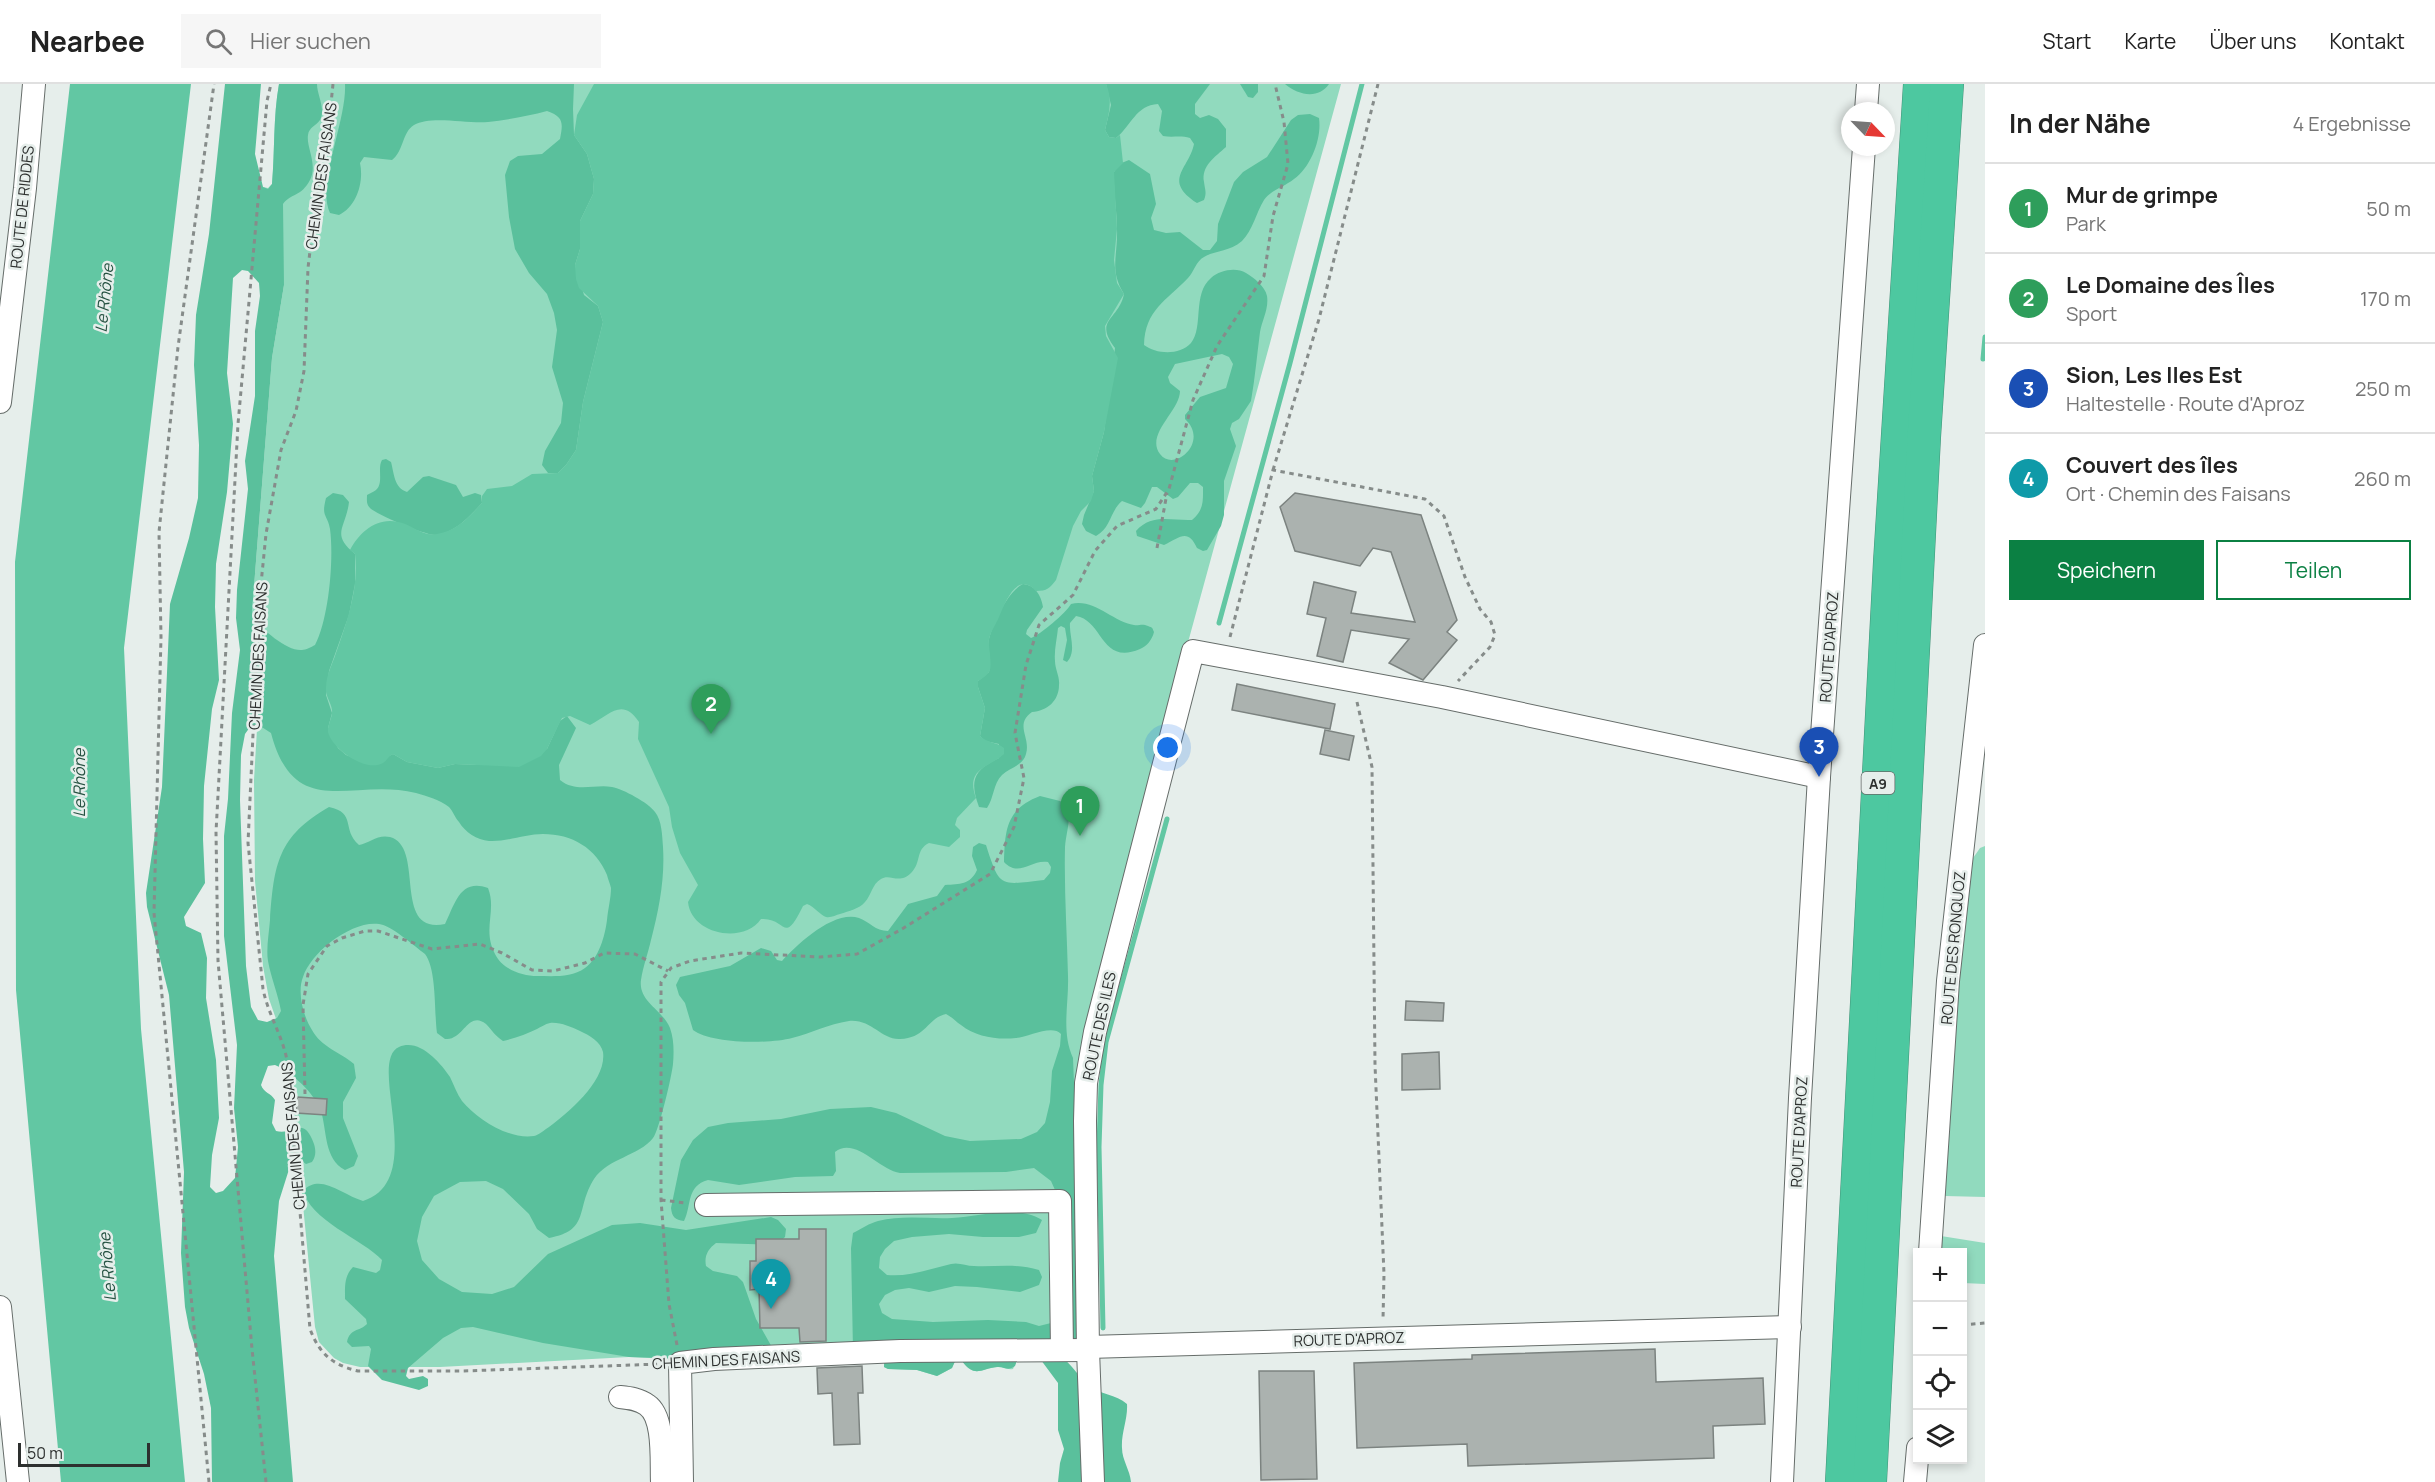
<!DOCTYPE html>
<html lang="de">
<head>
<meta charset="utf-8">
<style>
  body { margin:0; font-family:Manrope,sans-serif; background:#f6f6f6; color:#222 }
  .controls { position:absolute; right:18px; bottom:18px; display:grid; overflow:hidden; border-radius:0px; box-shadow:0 3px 9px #0003 }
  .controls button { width:54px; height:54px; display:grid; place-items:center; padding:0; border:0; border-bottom:2px solid #e0e0e0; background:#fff; color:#222; font:30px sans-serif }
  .compass { position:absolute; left:1841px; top:18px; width:54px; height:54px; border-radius:50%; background:#fff; box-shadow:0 3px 9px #0003; rotate:115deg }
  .scale { position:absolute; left:18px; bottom:15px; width:132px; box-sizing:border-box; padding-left:6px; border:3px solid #2d302f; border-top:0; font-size:16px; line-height:21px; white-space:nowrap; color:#2d302f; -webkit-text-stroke:4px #e6eeeb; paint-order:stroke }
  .you { position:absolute; left:1168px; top:664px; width:21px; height:21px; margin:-15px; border:4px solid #fff; border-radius:50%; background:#1a73e8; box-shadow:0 0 0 9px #1a73e833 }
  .badge { display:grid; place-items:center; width:39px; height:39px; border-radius:50%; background:#0b8043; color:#fff; font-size:20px; font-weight:700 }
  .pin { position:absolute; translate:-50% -50px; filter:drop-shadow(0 2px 3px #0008) }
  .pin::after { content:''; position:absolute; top:32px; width:21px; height:18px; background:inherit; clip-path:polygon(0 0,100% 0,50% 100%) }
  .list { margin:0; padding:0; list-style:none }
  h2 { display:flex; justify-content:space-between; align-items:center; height:78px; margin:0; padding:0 24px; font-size:26px }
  h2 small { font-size:20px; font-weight:400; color:#767676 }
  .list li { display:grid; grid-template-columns:39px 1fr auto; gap:18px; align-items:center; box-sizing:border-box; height:90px; padding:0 24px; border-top:2px solid #e0e0e0 }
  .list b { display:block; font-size:22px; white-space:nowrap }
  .list p { margin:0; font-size:20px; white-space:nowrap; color:#767676 }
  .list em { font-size:20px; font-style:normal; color:#767676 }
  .actions { display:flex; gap:12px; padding:18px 24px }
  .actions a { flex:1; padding:14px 0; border:2px solid #0b8043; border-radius:0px; text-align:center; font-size:21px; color:#0b8043 }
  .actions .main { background:#0b8043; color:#fff }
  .icon { flex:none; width:33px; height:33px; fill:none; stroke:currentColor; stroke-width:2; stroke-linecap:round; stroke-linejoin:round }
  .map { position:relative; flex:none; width:1985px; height:1398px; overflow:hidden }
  header { display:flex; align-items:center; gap:36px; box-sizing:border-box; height:84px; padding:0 30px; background:#fff; border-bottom:2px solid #e0e0e0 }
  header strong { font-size:28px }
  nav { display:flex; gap:33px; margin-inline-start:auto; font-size:21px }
  .search { width:420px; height:54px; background:#f6f6f6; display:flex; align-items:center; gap:15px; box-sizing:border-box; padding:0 21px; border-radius:0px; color:#767676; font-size:22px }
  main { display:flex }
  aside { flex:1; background:#fff }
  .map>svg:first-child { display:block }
  .green { fill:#91dabe }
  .forest { fill:#5ac09c; fill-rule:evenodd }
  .water { fill:#62c7a3 }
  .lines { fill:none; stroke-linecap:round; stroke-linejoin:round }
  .stream { stroke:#62c7a3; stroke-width:5 }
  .building { fill:#abb2af; stroke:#7c8380; stroke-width:1.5 }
  .minor-casing { stroke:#666d6a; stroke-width:24 }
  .highway-casing { stroke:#429378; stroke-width:34 }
  .path { stroke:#868c8a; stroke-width:3; stroke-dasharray:4.5 4.5; stroke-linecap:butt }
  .minor { stroke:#fff; stroke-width:22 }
  .highway { stroke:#4dc8a0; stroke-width:33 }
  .labels { text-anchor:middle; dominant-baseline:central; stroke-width:5; stroke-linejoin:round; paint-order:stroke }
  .shield { fill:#e6eeeb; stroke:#646967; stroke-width:1.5 }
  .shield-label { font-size:14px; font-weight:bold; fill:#2d302f }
  .street-label { font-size:15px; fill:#2d302f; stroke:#e6eeeb }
  .water-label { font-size:16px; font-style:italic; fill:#265242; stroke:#e6eeeb }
</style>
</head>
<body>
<header>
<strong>Nearbee</strong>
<div class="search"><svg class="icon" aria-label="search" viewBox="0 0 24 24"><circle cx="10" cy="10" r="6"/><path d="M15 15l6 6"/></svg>Hier suchen</div>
<nav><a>Start</a><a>Karte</a><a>Über uns</a><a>Kontakt</a></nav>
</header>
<main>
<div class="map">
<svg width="1985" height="1398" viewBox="0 0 1985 1398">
  <rect width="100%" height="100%" fill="#e6eeeb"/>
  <g class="green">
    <path d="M279,0H1341L1187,562L1092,945L1086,1240L1021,1266L1013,1285C1007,1286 1003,1283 998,1283C981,1284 975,1295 962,1277L956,1275L952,1284L937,1292L917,1286L888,1285L884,1283L885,1264L868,1280L861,1278L735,1277L629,1273L440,1283H360L343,1279L334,1274L319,1258L315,1243L288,969L269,915L263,882L255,797L254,696L263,543L253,535L252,528L272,274L284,201L263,103L268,104L272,100C275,67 273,33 279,0Z"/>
    <path d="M1985,762V1113L1945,1112L1961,835L1971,777L1980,764Z"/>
    <path d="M1941,1152L1985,1159V1200L1963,1199L1962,1168H1940Z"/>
  </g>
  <g class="forest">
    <path d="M225,0H261L255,70L263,103L268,105L272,100C275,67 273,33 279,0H317C317,11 326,25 320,36C316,42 309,43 308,51C306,63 318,80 310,96C301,113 291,109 283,120L284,201L272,274L252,528C255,541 287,568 302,566C306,566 311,563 315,561C329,534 334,475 330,445C327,429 321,434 326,414L333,409L343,411L349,418C346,444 330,450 355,470V500L349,531L329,587L326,611L332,629L328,644L338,664L346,671L371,681L393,670L407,678L438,684L455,680L479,681L547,665L560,637L567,632L576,644L559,681L560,696C576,709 594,700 612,703C623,705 649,719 655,728C662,737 662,751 663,763C665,795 659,825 651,856C648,869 643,883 641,896C638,918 663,926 670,944C674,955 674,968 673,980C672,991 659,1047 653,1054C639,1072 608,1074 594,1095C575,1125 591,1146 549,1154L537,1145L529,1130L503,1105L486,1097L460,1098L434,1112L422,1133L417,1157L422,1176L439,1195L462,1208L492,1210L514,1203L548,1170L612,1141L640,1139L686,1146L771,1133L778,1136L786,1145L785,1153L776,1161L716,1159C708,1165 704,1172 706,1182L713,1187L737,1192L743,1198L756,1235L773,1265L735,1277L629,1273L543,1259L473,1243L461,1244L443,1254L408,1284L406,1292L409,1295L423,1292L428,1295V1302L419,1306L382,1296L368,1282L371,1265L369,1262L352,1263L347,1258C350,1244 359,1248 367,1240L366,1235L345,1215C345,1203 344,1192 353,1183L376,1189L380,1186L382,1176C364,1156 307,1135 304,1106C321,1089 344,1112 363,1117C429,1096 366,978 399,963C419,954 440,978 450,993C454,1001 457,1010 462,1017C477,1035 509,1056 534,1052C539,1051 544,1046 549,1043C569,1028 607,996 603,968C601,958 589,951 580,947C571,943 560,938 550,939C545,940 541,943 537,945C527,950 515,954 503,957C495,952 492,946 486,940C471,928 465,948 454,953C451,955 448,955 445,955L437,949C434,928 437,886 425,870C414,862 391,841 379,840C352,836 311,868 303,893C297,908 303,932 312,946C321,963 340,968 354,980L356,994L343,1018V1034L358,1072L354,1082L345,1086C324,1075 327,1047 321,1027C315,1010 292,988 275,981L268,982L261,1001C264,1009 271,1009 275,1016L272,1039L276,1047C294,1052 303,1030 314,1060C316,1067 316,1072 312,1078L306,1080L299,1075L291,1079L279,1117L274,1172L293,1398H212L211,1324L204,1290L189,1244L185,1223L181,1169L184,1088L169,911L147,823L146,809L162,703L170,520L189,454L198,414L199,361L194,281L196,231L209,150ZM242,186L248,187L259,199L260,212L255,247V312L245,377L248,405L237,506L236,534L240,566L232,629L228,715L224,752V852L237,961L234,1024L238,1063L235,1094L223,1107L216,1109L210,1103L212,1071L219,1034L216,976L206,914L207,874L201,849L186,842L184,833L205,799L203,755L204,702L212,625L219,596L215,523L216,480L227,408L233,340L227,289L233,194ZM257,640L271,649C295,739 352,693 416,709C427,712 440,716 449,723C453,727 455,734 459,738C465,748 477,756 489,757C507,758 525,750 543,750C572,750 596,764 607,791C608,795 610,800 611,804C611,814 608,825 607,836C605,852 599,874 585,884C571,894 553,892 537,892C522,892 502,885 495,870C482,845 497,827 488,804C460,794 455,820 445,840C391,851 426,763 390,753C378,750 369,759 359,761C341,745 357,729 329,723C278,752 274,780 270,836C269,849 266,865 268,877C271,894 278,910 281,927L277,934L267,938L258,936L251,923L246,882L240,716L241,671L245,650L250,643Z"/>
    <path d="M345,0H574L573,25L574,51L587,70L594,95L593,110L580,137V165L575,181L584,211L598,222L603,238L583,318L576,366L566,381L558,389H548L542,381L545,367L561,339L563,319L552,283L557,246L554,229L547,210L529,189L515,165L509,133L505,91L510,77L518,72L542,70L560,55C563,39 564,33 547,27C528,32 507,36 488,38C467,40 431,31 414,41C402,48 404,67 392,76L364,73L360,79C364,98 357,122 339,131L330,129C316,100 347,37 345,0Z"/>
    <path d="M1106,0H1210L1195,20V30L1200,34L1209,31L1218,35L1226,45V63C1215,73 1201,82 1204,98C1205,106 1207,109 1204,116L1197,119C1162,96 1189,85 1194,60L1190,54C1180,51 1173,54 1163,52L1159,47L1162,27L1158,20C1136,21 1131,42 1116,54L1109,53L1105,46L1111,21Z"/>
    <path d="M1240,0H1258V8L1253,14L1248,13Z"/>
    <path d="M1285,0H1329C1319,15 1299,12 1285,0Z"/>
    <path d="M1310,30L1319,34C1322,54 1311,83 1294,95C1284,103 1271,106 1264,116C1256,129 1253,146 1242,157C1229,168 1216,166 1204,173C1196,177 1194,188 1188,194C1166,217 1145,226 1144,261C1156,270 1179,272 1191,259C1204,243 1192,210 1211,194C1220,186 1236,183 1246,189C1254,194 1265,202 1267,212C1269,225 1262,236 1260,248C1257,271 1255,294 1251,317L1239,335L1232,339L1230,345L1236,362L1224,397V431L1221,442L1207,466L1203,467L1197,464C1188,444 1180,453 1164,461L1137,452L1136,447C1152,429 1171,437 1192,436C1204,426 1203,417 1203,403L1198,399H1190L1178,413L1173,415L1157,403H1152L1145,419L1141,424L1122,417C1110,427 1111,444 1096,452L1086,447L1082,440L1084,431L1094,407L1092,392L1104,348L1115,264C1093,235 1119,236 1124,210C1109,186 1118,172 1117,145C1117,126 1113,107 1114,88L1119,80L1129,76L1150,90L1156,120L1151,134L1154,146L1166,149L1180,148L1203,166H1210L1217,157L1218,140L1234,98L1243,88L1267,73L1291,36L1298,31ZM1222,270L1229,273L1233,280L1226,304L1200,313L1185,331V335C1210,358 1174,389 1160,370C1145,350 1180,327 1180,307L1170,299L1168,293L1175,280Z"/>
    <path d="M386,375L391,378C394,389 394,404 407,408L423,393L429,392L456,401L463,413L475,409L481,411L482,419C469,433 456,448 436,451C427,452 377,431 370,424C366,420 367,416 367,411C370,409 374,408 376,406C384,399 377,384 382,376Z"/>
    <path d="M1023,500C1035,501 1041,511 1043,523L1027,546L1026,550L1031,554C1040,551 1066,529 1071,520C1094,514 1113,538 1134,541C1139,542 1142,539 1148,542C1153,544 1152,543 1154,548C1152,556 1147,562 1140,565C1101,582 1103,536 1076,532L1070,539C1069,552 1077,567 1067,578L1063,576L1067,556L1065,544L1061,542L1058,544C1057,555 1054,566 1055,577C1055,585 1060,593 1059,601C1059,617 1047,627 1032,628C1014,641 1031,653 1026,670C1023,682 1010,683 1002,691C993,700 994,714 987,724L979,723C969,696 974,686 999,674V660L985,657L980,652L985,624L978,603V597L989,588C992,577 987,566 989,555C993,539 1008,507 1023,500Z"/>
    <path d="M1040,712L1060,717L1068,722C1071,737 1066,749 1065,763C1064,806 1067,849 1068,892C1069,921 1061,947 1073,974L1084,1250L1062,1273C1072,1281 1079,1293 1088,1301C1100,1311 1116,1310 1127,1320C1128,1335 1121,1349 1122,1364C1122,1376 1130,1386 1131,1398H1058L1060,1379L1064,1365L1058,1346V1299L1035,1268L1021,1266L1015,1282C1007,1288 1005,1282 997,1283C980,1285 975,1294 962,1277L956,1275L952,1284L937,1292L917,1286L888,1285L884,1283L885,1264L868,1280L861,1278L853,1266L851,1164L853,1149C861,1145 870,1139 878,1137C902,1131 927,1135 952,1134C980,1133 1016,1120 1042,1136L1036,1149L1019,1153H983L949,1150L912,1153L894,1157L885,1165L880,1173L879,1184L887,1191C909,1193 930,1185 951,1180C959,1178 966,1182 974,1182C996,1183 1017,1179 1039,1186L1042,1193L1039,1201L1020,1208L977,1203L955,1202L929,1208L909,1204L895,1206L885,1211L879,1220L882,1229L892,1235L933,1238L988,1236L1026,1238L1039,1242L1055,1238V1106L1051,1097L1034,1084L1006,1088L900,1089C879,1086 855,1052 835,1068L836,1087L833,1092L795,1093L739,1101L708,1096C686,1102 692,1121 684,1137C675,1136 672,1133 671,1124L681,1076L693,1056L708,1043L728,1039L781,1035L830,1025L871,1023L896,1029L945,1052L970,1057L1021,1055L1037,1048L1045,1039L1050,1018L1052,987L1060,962L1061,950C1052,940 1029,953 1016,954C997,956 976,953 961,941C955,937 952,933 946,930C927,934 927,954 900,955C881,956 872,935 849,937C828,940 812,949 792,954C769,960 712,960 693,946L685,919L679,911L676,901L680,893L730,882L761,864L771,867L777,876L782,877C797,861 833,826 859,834C870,838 875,847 888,847L908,820L937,812L945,801C960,800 970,801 977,786L972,772L973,763L979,759L986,761C1000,805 1000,801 1044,796L1050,789L1051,783L1048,778C1031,775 1019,794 1004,778C1005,746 1006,725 1040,712Z"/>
  </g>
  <g class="water">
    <path d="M70,0H191L124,564L141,945L185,1398H61L16,906L15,478Z"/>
    <path d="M594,0H1106C1113,16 1109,30 1105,46L1109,53L1116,54L1120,51L1123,79L1114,88L1117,145L1114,176L1117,199L1124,210L1105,242L1106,252L1118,274L1104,348L1092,392L1094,407L1091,417L1081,427L1073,442L1056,496C1050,504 1047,507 1036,507C1017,487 1006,517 999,533C996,540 991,547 989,555C988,563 993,582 989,588C987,591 982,595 978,597V603L985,624L980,652C987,659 997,658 1004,664V670C989,684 965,684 976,714L957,734L955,741L960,746V753L949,763L929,759C915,766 922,778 911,789C899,801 890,789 881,795C872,800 871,812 865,818C859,825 849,827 840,830C836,831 831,834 826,833C820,831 815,823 807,820L803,822C783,863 787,833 761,835C743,861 691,850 688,818L698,801L680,769L672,743L669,723L638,655L639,638C622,613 610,631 590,641L570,632L562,634L547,665L541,672L519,683L455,680L438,684L407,678L393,670C388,672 387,677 383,679C366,689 332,665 328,648C327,641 333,633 332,626C331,618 325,612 326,604C326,591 332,581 336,569C347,537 359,505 355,470L350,466C359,449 376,433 398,438C412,440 422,453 437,450C457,447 469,433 482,419V412L487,405L512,402L532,390L558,389L566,381L576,366L583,318L603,238L598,222L579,204L576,195L575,181L580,165V137L593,110L594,95L587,70L574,51L577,31Z"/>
  </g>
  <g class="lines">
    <g class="stream">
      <path d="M1983,275L1985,253"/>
      <path d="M1219,539L1290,279L1362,0"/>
      <path d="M1103,1244L1099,1063L1101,1001L1106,958L1167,735"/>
    </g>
  </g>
  <g class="building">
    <path d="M1295,409L1421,431L1457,536L1447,548L1457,556L1423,596L1389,579L1409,555L1351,546L1343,578L1317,572L1326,534L1307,530L1314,498L1356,508L1351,529L1415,538L1391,468L1373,464L1360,482L1295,467L1280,423Z"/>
    <path d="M1237,600L1335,620L1330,645L1232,626Z"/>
    <path d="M1325,646L1354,652L1349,676L1320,670Z"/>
    <path d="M1406,917L1444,919L1443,937L1405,936Z"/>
    <path d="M1439,968L1440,1005L1402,1006V970Z"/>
    <path d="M297,1013L327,1015L326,1031L296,1029Z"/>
    <path d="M799,1145H826V1257L800,1258L799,1244H760L759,1205L750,1206V1177H756V1155H799Z"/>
    <path d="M1655,1265L1656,1298L1763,1294L1765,1340L1713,1342L1714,1374L1468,1382L1467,1360L1357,1364L1354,1279L1472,1275V1271Z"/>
    <path d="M862,1282L863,1309H858L860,1360L834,1361L832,1309L818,1310L817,1284Z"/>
    <path d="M1259,1287H1314L1317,1395L1261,1396Z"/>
  </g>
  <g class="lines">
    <g class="minor-casing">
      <g id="minor">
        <path d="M1866,27L1868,0"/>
        <path d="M0,318L25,104L34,0"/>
        <path d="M706,1121L1060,1117L1062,1266"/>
        <path d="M1930,1168L1948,897L1985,561"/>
        <path d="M0,1223L18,1398"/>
        <path d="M1088,1263L1790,1243"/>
        <path d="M620,1313C630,1314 639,1315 647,1321C665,1333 661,1378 662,1398"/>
        <path d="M682,1398L680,1279L714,1275L900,1267L1088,1266"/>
        <path d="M1093,1398L1088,1266L1085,1037L1086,999L1095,948L1193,567L1442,613L1819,693"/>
        <path d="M1782,1398L1800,1014L1819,693L1864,63"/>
        <path d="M1915,1398L1918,1364"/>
      </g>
    </g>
    <g class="highway-casing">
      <g id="highway">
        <path d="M1842,1398L1890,478L1920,0"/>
        <path d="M1870,1398L1924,353L1947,0"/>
      </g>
    </g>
    <g class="path">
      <path d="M333,0L328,49L318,99L308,184L304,287L296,327L281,366L266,450L259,520L248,759L263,905C268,930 282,951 287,976L310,1245C319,1269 332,1281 358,1287H463L661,1280"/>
      <path d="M1273,386L1319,235L1378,0"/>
      <path d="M1157,464L1167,409"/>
      <path d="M1230,553L1273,386L1425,415L1444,432L1465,493L1480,525L1491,538L1495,551L1490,563L1458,597"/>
      <path d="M1357,618L1372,683L1375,981L1384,1190L1383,1236"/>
      <path d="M305,1010L303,921L308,890L327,862L342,854L365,847H378L432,865L480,860L502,869L532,886L553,887L585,879L604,869L635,870L668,887"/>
      <path d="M661,1116L686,1119"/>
      <path d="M1962,1241L1985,1239"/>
      <path d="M677,1261L669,1220L661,1116V898L671,884L690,877L741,869L820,873L857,870L902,845L990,790L1014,743L1024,694L1015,649L1026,581L1039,541L1073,511L1095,467L1117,442L1156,425L1169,405L1193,316L1217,262L1264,192L1273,132L1288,80L1284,38L1275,0"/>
      <path d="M209,1398L154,829L161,553L159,448L178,263L214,0"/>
      <path d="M266,1398L252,1265L218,877L216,748L238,340L267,17L271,0"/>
    </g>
    <use href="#minor" class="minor"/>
    <use href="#highway" class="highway"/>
  </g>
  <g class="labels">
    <rect class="shield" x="1861.5" y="688" width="33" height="22" rx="4.5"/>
    <g class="shield-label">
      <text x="1878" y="699">A9</text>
    </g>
    <g class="street-label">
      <text transform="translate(321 92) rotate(-82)">CHEMIN DES FAISANS</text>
      <text transform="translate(22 123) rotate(-84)">ROUTE DE RIDDES</text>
      <text transform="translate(1829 563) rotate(-86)">ROUTE D'APROZ</text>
      <text transform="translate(258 572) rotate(-87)">CHEMIN DES FAISANS</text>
      <text transform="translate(1953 864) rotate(-85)">ROUTE DES RONQUOZ</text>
      <text transform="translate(1099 942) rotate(-78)">ROUTE DES ILES</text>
      <text transform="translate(1799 1048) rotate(-87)">ROUTE D'APROZ</text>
      <text transform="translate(293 1052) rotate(-95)">CHEMIN DES FAISANS</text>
      <text transform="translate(1349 1255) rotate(-2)">ROUTE D'APROZ</text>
      <text transform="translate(726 1276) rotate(-3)">CHEMIN DES FAISANS</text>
    </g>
    <g class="water-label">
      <text transform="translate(104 214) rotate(-84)">Le Rhône</text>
      <text transform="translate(79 699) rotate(-90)">Le Rhône</text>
      <text transform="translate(107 1183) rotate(-95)">Le Rhône</text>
    </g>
  </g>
</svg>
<div class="controls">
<button>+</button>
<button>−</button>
<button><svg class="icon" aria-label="locate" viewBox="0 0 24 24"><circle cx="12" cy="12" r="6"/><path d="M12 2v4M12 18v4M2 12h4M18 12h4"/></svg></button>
<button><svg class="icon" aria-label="layers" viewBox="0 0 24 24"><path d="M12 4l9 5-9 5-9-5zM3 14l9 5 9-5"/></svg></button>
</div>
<svg class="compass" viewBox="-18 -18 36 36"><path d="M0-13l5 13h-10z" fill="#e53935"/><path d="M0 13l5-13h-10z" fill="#767676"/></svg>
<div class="scale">50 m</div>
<div class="you"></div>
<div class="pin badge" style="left:1080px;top:752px;background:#2e9e5b">1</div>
<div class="pin badge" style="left:711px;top:650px;background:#2e9e5b">2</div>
<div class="pin badge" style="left:1819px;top:693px;background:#1a4fb4">3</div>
<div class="pin badge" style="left:771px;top:1225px;background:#0f9aa8">4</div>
</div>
<aside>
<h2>In der Nähe<small>4 Ergebnisse</small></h2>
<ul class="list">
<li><span class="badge" style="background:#2e9e5b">1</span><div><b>Mur de grimpe</b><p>Park</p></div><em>50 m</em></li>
<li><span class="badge" style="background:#2e9e5b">2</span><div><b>Le Domaine des Îles</b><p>Sport</p></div><em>170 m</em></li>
<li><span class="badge" style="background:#1a4fb4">3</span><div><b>Sion, Les Iles Est</b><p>Haltestelle · Route d'Aproz</p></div><em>250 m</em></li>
<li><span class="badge" style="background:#0f9aa8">4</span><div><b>Couvert des îles</b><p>Ort · Chemin des Faisans</p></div><em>260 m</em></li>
</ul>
<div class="actions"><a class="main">Speichern</a><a>Teilen</a></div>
</aside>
</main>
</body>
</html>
